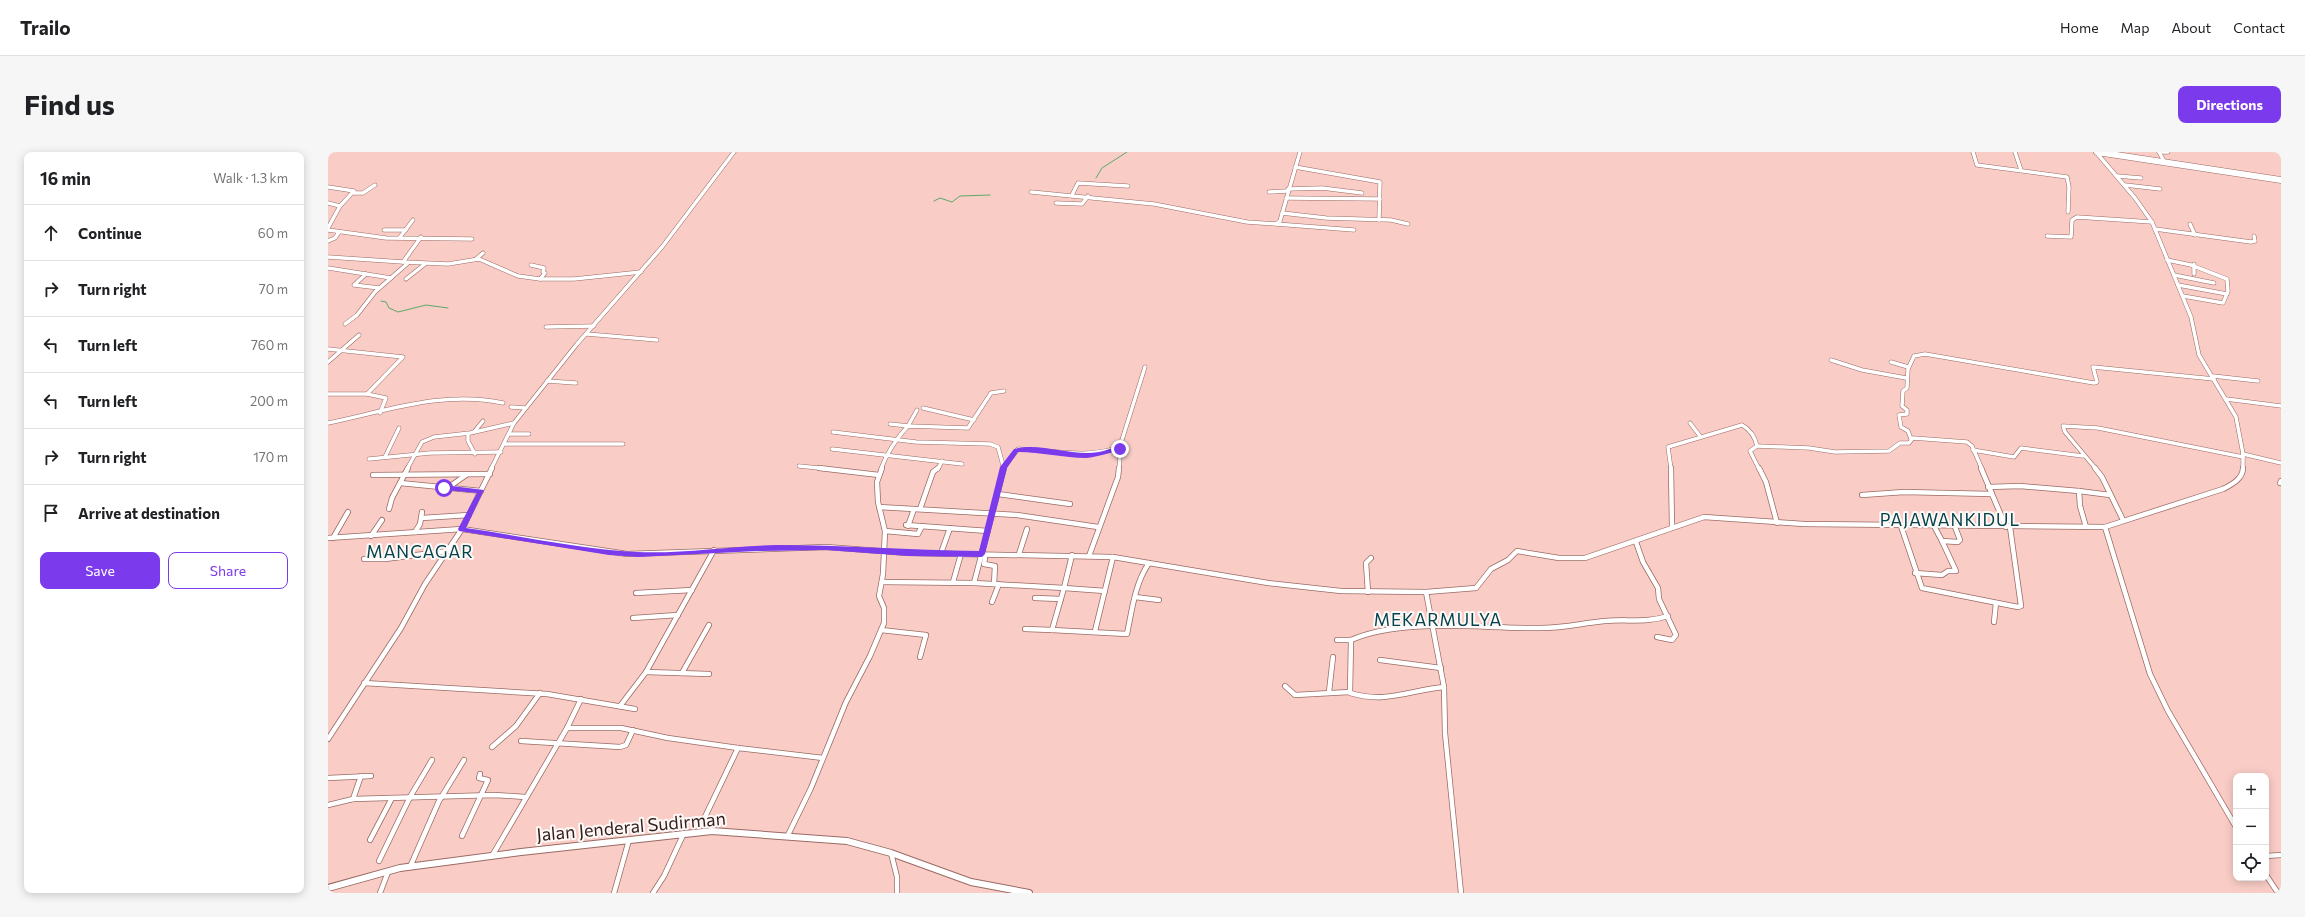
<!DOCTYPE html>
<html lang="en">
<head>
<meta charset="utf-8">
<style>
  body { margin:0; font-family:Commissioner,sans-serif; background:#f6f6f6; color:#202124 }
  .controls { position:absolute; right:12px; bottom:12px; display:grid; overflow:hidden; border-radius:8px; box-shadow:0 2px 10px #0003 }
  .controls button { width:36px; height:36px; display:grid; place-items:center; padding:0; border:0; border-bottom:1px solid #e0e0e0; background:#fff; color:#202124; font:20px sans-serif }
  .stop { position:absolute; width:12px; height:12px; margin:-9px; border:3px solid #7c3aed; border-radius:50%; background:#fff }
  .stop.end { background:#7c3aed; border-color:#fff; box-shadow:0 1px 4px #0008 }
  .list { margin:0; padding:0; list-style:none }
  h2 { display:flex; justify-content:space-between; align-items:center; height:52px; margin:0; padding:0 16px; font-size:17px }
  h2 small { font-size:13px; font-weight:400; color:#757577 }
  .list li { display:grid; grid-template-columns:26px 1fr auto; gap:12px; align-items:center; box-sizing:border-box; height:56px; padding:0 16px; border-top:1px solid #e0e0e0 }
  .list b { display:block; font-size:15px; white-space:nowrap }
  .list em { font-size:13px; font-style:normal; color:#757577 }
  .actions { display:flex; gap:8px; padding:12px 16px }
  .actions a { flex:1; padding:9px 0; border:1px solid #7c3aed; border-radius:8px; text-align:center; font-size:14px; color:#7c3aed }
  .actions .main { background:#7c3aed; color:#fff }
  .icon { flex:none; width:22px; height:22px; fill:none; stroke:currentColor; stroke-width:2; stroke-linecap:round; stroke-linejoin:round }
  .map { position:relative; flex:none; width:1953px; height:741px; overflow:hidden; border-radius:8px }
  header { display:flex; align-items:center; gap:24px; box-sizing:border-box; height:56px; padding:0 20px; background:#fff; border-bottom:1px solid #e0e0e0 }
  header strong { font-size:19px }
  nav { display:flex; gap:22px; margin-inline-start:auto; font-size:14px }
  .intro { display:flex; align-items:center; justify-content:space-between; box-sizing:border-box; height:96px; padding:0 24px }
  h1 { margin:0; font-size:28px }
  .button { padding:10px 18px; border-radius:8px; background:#7c3aed; color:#fff; font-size:14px; font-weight:700 }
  main { display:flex; gap:24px; padding:0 24px }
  aside { flex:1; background:#fff; border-radius:8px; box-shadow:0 2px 10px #0003 }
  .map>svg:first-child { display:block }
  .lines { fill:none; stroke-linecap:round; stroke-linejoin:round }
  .stream { stroke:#59aa6a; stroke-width:1 }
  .street-far1-casing { stroke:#9a6a63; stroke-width:4.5 }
  .street-casing { stroke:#9a6a63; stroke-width:6 }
  .secondary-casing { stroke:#9a6a63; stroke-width:8 }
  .primary-casing { stroke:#9a6a63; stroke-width:7 }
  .street-far1 { stroke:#fff; stroke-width:3.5 }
  .street { stroke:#fff; stroke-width:4.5 }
  .secondary { stroke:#fff; stroke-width:6 }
  .primary { stroke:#fff; stroke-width:6 }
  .route { fill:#7c3aed }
  .labels { text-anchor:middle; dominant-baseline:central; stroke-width:4; stroke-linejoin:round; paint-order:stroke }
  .quarter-label { font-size:17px; letter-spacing:1px; fill:#02444c; stroke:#fef8f7 }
  .near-street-label { font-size:18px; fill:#321e1b; stroke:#fef8f7 }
</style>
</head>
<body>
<header>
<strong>Trailo</strong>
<nav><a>Home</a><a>Map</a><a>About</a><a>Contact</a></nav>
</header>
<div class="intro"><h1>Find us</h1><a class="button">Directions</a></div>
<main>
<aside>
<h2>16 min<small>Walk · 1.3 km</small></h2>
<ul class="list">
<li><svg class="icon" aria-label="ahead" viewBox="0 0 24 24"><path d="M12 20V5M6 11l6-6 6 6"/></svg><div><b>Continue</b></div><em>60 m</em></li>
<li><svg class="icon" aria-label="right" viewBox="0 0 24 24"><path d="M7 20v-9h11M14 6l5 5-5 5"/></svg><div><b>Turn right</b></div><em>70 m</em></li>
<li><svg class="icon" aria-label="left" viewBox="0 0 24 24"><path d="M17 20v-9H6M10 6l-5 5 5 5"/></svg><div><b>Turn left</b></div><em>760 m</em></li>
<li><svg class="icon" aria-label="left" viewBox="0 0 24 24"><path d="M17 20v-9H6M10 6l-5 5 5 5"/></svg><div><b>Turn left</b></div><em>200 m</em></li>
<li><svg class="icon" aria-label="right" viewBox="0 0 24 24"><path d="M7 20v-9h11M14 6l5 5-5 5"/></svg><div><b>Turn right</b></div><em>170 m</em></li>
<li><svg class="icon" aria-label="arrive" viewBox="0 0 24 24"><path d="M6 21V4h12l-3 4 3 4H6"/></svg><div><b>Arrive at destination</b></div></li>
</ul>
<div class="actions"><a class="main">Save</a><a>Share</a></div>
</aside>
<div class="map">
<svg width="1953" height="741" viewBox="0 0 1953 741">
  <rect width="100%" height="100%" fill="#f9cdc6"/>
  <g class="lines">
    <g class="stream">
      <path d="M768,26L774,16L799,0"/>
      <path d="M606,49L612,46L624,50L632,44L662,43"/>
      <path d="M53,149L58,150L61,156L70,160L98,153L120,156"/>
    </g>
    <g class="street-far1-casing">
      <g id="street-far1">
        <path d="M1645,0L1649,13L1739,25L1741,35L1740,60"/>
        <path d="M1687,0L1693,18"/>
        <path d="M1768,0L1807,46L1824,70L1863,165L1871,203L1908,265L1915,302V317"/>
        <path d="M1831,0L1836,9"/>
        <path d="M1831,0H1840"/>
        <path d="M967,15L1052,30L1051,68"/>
        <path d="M1789,24L1813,26"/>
        <path d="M1797,33L1832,37"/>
        <path d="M0,35L26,39L12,54L0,76"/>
        <path d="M960,37L994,36L1034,41"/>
        <path d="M703,40L826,52L919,70L948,72L952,69L972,0"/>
        <path d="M941,40L959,39"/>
        <path d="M26,41H35L47,33"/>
        <path d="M744,43L750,31L800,34"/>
        <path d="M958,46L1052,47"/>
        <path d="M0,51L12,54"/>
        <path d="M728,51L754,52L760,44"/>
        <path d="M954,61L998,66L1063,68L1080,72"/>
        <path d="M948,72L1026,78"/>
        <path d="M1862,72L1867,83"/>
        <path d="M1827,77L1923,90L1927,89L1926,84"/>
        <path d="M0,78L58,86L144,87"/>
        <path d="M56,78H78"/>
        <path d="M1719,84L1743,85L1744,68L1749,65L1824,70"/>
        <path d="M72,85L85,68"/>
        <path d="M93,85L75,110L120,112L151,107L190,124L212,127H246L313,120"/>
        <path d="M0,89L7,86L11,80"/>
        <path d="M0,105L75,110"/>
        <path d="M148,107L155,101"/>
        <path d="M1839,108L1863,113L1899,127L1900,139L1895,151L1855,144"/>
        <path d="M1866,112V122"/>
        <path d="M203,113L216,116L215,120L217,121L212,127"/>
        <path d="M0,116L63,126"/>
        <path d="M38,122L26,133L51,136"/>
        <path d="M1846,123L1886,131"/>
        <path d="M78,127L97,112"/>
        <path d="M1850,133L1899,142"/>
        <path d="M17,172L29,163L47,140L80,111"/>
        <path d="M218,175L266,174"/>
        <path d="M259,182L329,188"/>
        <path d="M0,197L75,205L39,242H0"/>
        <path d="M1503,208L1534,218L1578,226"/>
        <path d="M0,210L31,183"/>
        <path d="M1563,210L1580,215"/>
        <path d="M1885,224L1930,229"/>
        <path d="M219,229L248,231"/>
        <path d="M39,242L58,246L52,261"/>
        <path d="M1898,247L1953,254"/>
        <path d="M183,255L197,256"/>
        <path d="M595,256L646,268"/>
        <path d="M0,271C59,259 115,238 175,251"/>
        <path d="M1362,271L1372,284"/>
        <path d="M562,272L580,274L589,258"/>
        <path d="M146,280L155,269"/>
        <path d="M505,280L588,290L662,292L670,295L676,317"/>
        <path d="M140,282V289L147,302"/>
        <path d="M181,282H201"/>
        <path d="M1583,287L1580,279L1573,275L1571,263L1579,262V258L1574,254L1575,239L1579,236L1580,217L1586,204L1597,202L1766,231L1769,230L1765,215L1886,227"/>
        <path d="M176,292H295"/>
        <path d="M1429,294L1481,296L1507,300L1561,299L1572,291H1581L1585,286L1639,290L1644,294L1654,317"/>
        <path d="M504,297L634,312"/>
        <path d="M1645,298L1686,305L1693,296L1755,304"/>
        <path d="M1915,302L1953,311"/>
        <path d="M57,305L71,276"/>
        <path d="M41,307L102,301L173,300"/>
        <path d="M471,314L500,317"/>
        <path d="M676,315L690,297C725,298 758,307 792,295"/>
        <path d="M79,317L94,290L106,285L142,281L186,271"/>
        <path d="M163,317L186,271L249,192L334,95L406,0"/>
        <path d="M553,317C559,300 568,287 580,274L640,276L663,241L676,239"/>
        <path d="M610,317L614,309"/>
        <path d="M791,317L793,291L817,215"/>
        <path d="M1343,317L1340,295L1414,273C1423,278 1427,285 1429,294L1422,299L1431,317"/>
        <path d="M1768,317L1737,280L1735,274L1770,276L1915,305"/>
      </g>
    </g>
    <g class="street-casing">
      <g id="street">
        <path d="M491,316L551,323"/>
        <path d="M1343,316L1344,375"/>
        <path d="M1431,316L1438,330L1449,371"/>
        <path d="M1653,316L1678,375"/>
        <path d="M1767,316L1774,325L1795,368"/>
        <path d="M45,323L162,322"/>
        <path d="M72,331L153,339"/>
        <path d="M1952,331L1953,329"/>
        <path d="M121,335L138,323"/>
        <path d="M1660,335L1692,334L1751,339L1752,354L1758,375"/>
        <path d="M1751,339L1782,343"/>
        <path d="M670,342L742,352"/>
        <path d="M1534,343L1576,340L1664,342"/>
        <path d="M551,355L689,363L770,375"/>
        <path d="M61,357L64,346L80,316"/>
        <path d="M592,357L605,320L610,316"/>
        <path d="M94,366L141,363"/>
        <path d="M578,373L660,379"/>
        <path d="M580,374L586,357"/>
        <path d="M1573,374L1594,436L1690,455L1693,454L1682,375"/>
        <path d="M1606,374L1614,389L1630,390L1632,388L1627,375"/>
        <path d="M557,379L590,382L594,374"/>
        <path d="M87,380L92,372L94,360"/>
        <path d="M43,384L54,368"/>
        <path d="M0,386L134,377L299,402L498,395L580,401L785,405L940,431L1013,439L1098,440L1148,436L1163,417L1180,408L1189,399L1231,406H1257L1376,365L1476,372L1777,375"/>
        <path d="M5,386L20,360"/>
        <path d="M1308,390L1315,410L1330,436L1331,447L1348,483L1344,488L1329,485"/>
        <path d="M613,401L622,376"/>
        <path d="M691,402L699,377"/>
        <path d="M653,404L657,406L656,412L667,414L666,432"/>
        <path d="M761,404L790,325L791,316"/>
        <path d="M36,407H57L120,399"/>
        <path d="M1587,421L1614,423L1620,419H1628L1614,389"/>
        <path d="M554,430L646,431L676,316"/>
        <path d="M625,430L633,402"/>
        <path d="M646,431L736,436L744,403"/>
        <path d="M777,439L736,436L724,478L799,482C804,458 807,431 821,411"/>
        <path d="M1040,440L1038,411L1043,406"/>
        <path d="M1098,440L1116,535L1117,581L1133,741"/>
        <path d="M308,441L364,438"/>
        <path d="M807,445L831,448"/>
        <path d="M707,446L733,447"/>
        <path d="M664,450L671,432"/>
        <path d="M305,466L350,463"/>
        <path d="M1666,470L1668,451"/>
        <path d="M697,477L724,478"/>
        <path d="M553,478L598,483L592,505"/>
        <path d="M767,479L785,405"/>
        <path d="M1009,488H1023"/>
        <path d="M1052,508L1113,516"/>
        <path d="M318,520L381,522"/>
        <path d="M354,521L381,473"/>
        <path d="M36,531L219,542L307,557"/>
        <path d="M957,534L967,543L1022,540"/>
        <path d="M1116,535C1082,538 1058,552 1022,541L1023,488C1075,465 1156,477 1213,476C1235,476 1255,471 1277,469C1298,467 1319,471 1340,464"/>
        <path d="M1001,540L1005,505"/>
        <path d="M292,554L318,520L386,398"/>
        <path d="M239,576H293L340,586L410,596"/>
        <path d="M0,587L73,476L97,432L134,377L164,316"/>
        <path d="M193,589L292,595L298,593L305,578"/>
        <path d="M164,595L188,574L212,541"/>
        <path d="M0,626L43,624"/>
        <path d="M25,647L33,624"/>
        <path d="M0,653L25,647L167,643L197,645"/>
        <path d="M375,669L410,596L495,606"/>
        <path d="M1908,675L1840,559L1822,522L1777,375L1895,337C1903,333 1915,327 1915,316"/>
        <path d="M460,683L483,636L518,550L542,504L556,471V456L551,444L555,422L557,379L550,350L549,330L554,316"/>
        <path d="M134,684L160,628L151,626L152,622"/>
        <path d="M42,688L64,646"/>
        <path d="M563,701L569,725V741"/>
        <path d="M164,704L239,576L253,547"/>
        <path d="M1938,704L1953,703"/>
        <path d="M51,709L82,645L104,608"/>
        <path d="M82,715L111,649L136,608"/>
        <path d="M1938,723L1950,741"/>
        <path d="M52,741L60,720"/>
        <path d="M286,741L301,688"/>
        <path d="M325,741L336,724L356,681"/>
      </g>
    </g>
    <g class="secondary-casing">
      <path id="secondary" d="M0,736L72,716L193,700L384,679L519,689L563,701L643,730L701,741"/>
    </g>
    <g class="primary-casing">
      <path id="primary" d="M1769,0L1953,28"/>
    </g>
    <use href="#street-far1" class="street-far1"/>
    <use href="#street" class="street"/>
    <use href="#secondary" class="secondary"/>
    <use href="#primary" class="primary"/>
  </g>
  <path class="route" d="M792,293L795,295L794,298C782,300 771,305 758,306C736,306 713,300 690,300L679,316L657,402L654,405L580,404L498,398L429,399L311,405L281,403L131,379L130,377L149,341L116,338L113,336L116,333L156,338L138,376C194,384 252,397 309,400C354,402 402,394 448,393C516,393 583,398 651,399L672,315L686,297C714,290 743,305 771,300C778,299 785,295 792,293Z"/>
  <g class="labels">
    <g class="quarter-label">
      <text x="1622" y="367">PAJAWANKIDUL</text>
      <text x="92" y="399">MANCAGAR</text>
      <text x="1110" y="467">MEKARMULYA</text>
    </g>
    <g class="near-street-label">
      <text transform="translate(303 674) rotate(-5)">Jalan Jenderal Sudirman</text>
    </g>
  </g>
</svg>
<div class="controls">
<button>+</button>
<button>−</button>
<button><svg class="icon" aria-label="locate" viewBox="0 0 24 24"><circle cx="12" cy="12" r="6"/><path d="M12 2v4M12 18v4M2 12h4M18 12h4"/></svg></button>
</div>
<div class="stop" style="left:116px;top:336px"></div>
<div class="stop end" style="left:792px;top:297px"></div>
</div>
</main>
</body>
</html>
